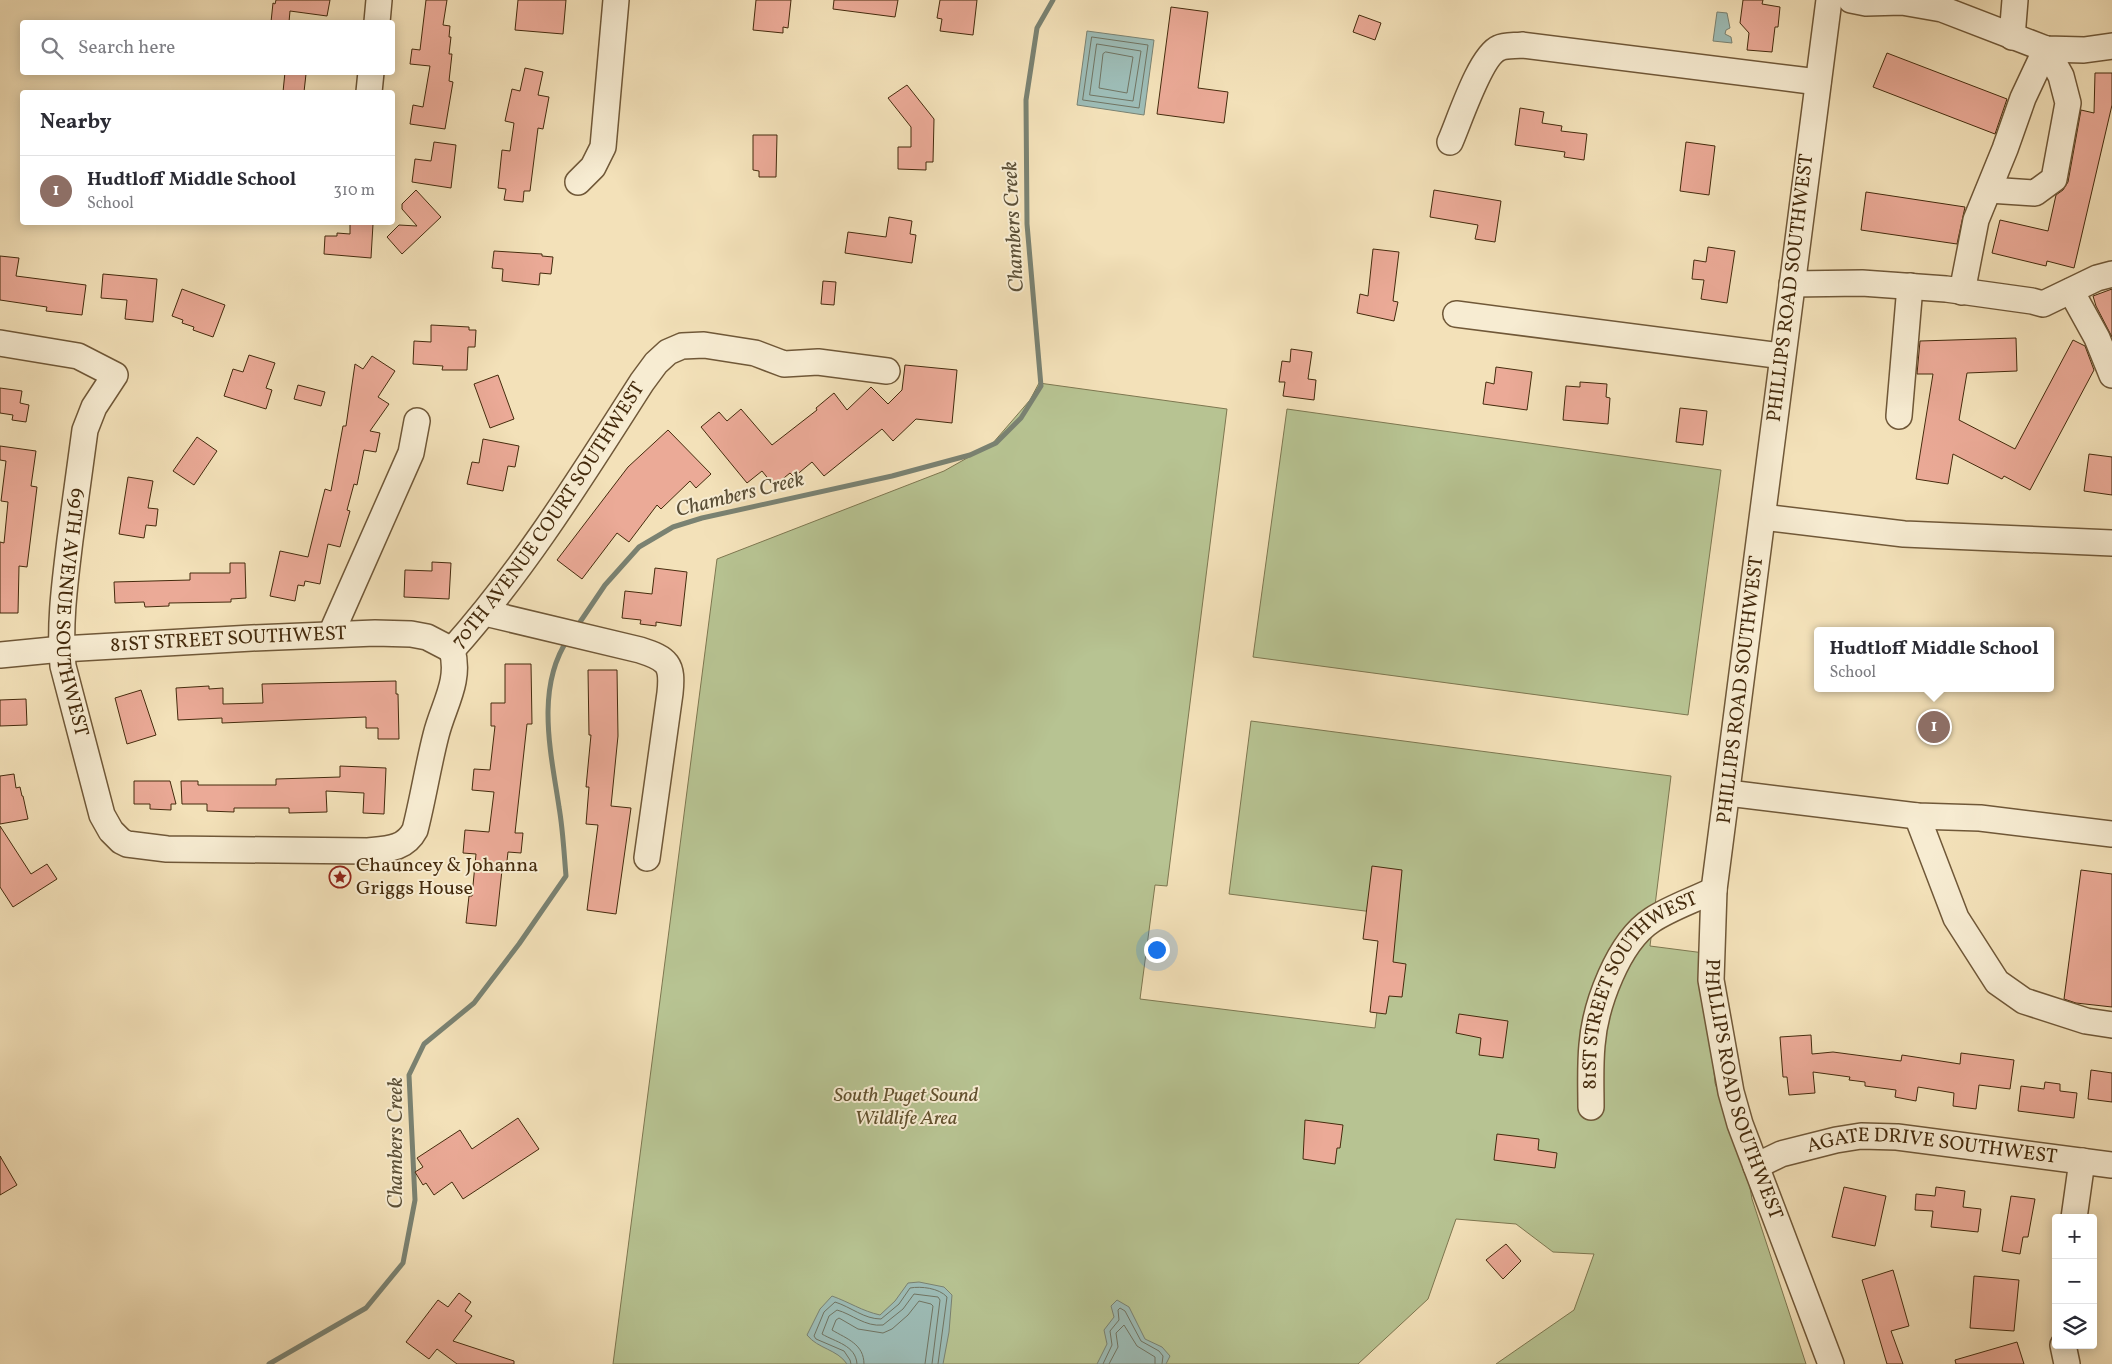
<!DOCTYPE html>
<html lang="en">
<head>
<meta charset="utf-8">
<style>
  body { margin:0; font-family:Vollkorn,serif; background:#f7f7f7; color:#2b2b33 }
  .controls { position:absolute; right:15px; bottom:15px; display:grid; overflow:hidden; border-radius:5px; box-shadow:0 2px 12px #0003 }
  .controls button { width:45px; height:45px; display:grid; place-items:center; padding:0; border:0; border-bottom:1px solid #e1e1e2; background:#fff; color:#2b2b33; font:25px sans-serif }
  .you { position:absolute; left:1156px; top:949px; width:18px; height:18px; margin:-12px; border:4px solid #fff; border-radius:50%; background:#1a73e8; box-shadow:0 0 0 8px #1a73e833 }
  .badge { display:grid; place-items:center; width:32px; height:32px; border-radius:50%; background:#0b8043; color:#fff; font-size:16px; font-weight:700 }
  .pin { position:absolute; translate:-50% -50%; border:2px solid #fff; box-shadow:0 1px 5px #0006 }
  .popup { position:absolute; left:1814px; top:627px; width:240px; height:65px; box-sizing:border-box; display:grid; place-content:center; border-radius:5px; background:#fff; filter:drop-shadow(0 1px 4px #0005); font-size:16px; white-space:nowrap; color:#7c7c81 }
  .popup b { font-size:19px; color:#2b2b33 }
  .popup::after { content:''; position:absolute; left:50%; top:100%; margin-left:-10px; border:10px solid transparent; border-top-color:#fff }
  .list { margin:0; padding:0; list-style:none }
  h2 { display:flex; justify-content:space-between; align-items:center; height:65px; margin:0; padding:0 20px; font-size:21px }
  h2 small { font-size:16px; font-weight:400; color:#7c7c81 }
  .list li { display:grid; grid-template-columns:32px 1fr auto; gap:15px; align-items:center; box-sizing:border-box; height:70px; padding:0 20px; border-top:1px solid #e1e1e2 }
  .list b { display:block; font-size:19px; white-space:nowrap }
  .list p { margin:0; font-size:16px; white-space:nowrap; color:#7c7c81 }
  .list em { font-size:16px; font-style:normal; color:#7c7c81 }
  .icon { flex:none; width:28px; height:28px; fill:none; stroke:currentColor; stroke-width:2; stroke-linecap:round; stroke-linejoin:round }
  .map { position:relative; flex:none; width:2112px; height:1364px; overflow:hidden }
  .search { position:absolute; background:#fff; box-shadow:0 2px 12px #0003; left:20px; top:20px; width:375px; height:55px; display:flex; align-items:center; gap:12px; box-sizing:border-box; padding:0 18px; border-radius:5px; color:#7c7c81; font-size:19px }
  .panel { position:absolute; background:#fff; box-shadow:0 2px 12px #0003; left:20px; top:90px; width:375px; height:135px; border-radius:5px }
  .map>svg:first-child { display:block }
  .green { fill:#b7c392; stroke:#7e7750 }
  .water { fill:#9dbcb6; stroke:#7a8272 }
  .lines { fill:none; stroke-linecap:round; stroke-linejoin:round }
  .shore { stroke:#717462; stroke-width:1 }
  .stream { stroke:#7a8272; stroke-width:5 }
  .building { fill:#ebaa97; stroke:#452b0d }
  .minor-casing { stroke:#705838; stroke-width:28 }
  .minor { stroke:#f7ecd2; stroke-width:25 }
  .labels { text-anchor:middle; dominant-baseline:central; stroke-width:4; stroke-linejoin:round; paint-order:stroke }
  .street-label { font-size:20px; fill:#452b0d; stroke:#f7ecd2 }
  .poi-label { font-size:20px; fill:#452b0d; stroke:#f7ecd2; text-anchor:start }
  .park-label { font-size:20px; font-style:italic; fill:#62512e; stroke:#f7ecd2 }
  .water-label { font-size:21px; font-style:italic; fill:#5b4f37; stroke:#f7ecd2 }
</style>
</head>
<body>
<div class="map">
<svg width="2112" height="1364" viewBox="0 0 2112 1364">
  <rect width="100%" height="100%" fill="#f3e1b9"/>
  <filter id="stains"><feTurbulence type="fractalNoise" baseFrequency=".004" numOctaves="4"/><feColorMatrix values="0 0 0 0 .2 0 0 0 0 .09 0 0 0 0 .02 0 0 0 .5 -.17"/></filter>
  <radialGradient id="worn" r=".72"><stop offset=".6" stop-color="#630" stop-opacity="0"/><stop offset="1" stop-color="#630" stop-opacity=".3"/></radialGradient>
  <g class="green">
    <path d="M1039,383L1227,409L1167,886L1155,885L1140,999L1375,1028L1389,914L1229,894L1251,721L1671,776L1650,946L1712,954L1708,1000L1715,1083L1748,1177L1752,1199L1806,1364H1496L1574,1310L1594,1254L1553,1252L1516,1224L1456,1219L1428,1299L1358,1364H613L717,559L944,471L992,444L1030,400Z"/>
    <path d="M1287,409L1721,470L1688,715L1253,657Z"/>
  </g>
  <g class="water">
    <path d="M1717,12L1727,13L1730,28L1726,30L1725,34L1731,37L1732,43L1713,41Z"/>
    <path d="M1087,31L1154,40L1144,115L1077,105Z"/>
    <path d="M919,1282L944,1287L952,1295L949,1332L943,1364H847C837,1349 818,1349 807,1335L820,1309L832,1296C849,1302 862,1311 880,1315L895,1301L908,1283Z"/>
    <path d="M1117,1300L1129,1307L1145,1339L1162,1347L1170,1356L1166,1364H1097L1107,1344L1104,1330L1114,1317L1111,1306Z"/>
  </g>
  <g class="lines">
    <g class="shore">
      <path d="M1092,37L1148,45L1139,108L1083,100Z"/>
      <path d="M1097,44L1141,51L1133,101L1090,95Z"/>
      <path d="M1106,52L1133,57L1127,93L1099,88L1103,54Z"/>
      <path d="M851,1364L850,1360L844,1351L816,1339L814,1336L824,1312L835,1302C851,1307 864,1319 881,1319L899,1304L910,1288C921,1286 939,1288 947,1297L938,1364"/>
      <path d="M857,1364C856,1345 835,1342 822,1334L829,1316L837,1310C852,1314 865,1327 883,1325L903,1309L914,1294L938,1297L940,1300L932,1364"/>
      <path d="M864,1364C864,1344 847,1339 832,1330L836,1320L839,1318L858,1329L883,1333L892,1329L908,1315L919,1301L931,1304L933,1306L925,1364"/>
      <path d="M1103,1364L1112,1345L1110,1331L1119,1320L1118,1310L1120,1308L1125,1311L1141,1341L1159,1351L1163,1356L1162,1364"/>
      <path d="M1109,1364L1118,1347L1116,1333L1124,1325L1137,1346L1155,1357V1364"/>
    </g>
    <g class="stream">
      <path d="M576,628L605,585L639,547L673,527L702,518L892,476L970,455L996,443L1021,418L1041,386L1027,224L1026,100L1037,28L1053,0"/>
      <path d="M269,1364L366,1308L403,1263L415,1200L409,1075L424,1044L474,1003L519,944L566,876C564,853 563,830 559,807C551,753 535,688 568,639"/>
    </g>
  </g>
  <g class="building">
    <path d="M276,0H330L327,16L290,11L289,22H271L273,3L275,4Z"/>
    <path d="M426,0H447L443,25L450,26L449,37H451L449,54H452L449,81L453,82L445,129L410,124L413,105L423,107L430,66L410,64L412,49L420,50Z"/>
    <path d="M518,0H566L563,34L515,30Z"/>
    <path d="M756,0H791L788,28L783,27V33L753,30Z"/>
    <path d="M834,0H898L895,17L833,9Z"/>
    <path d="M940,0H977L973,35L940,31L942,19L937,18Z"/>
    <path d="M1743,0H1763L1762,4L1780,7L1778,27H1775L1772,52L1747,50L1749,33L1740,23Z"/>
    <path d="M1171,7L1208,12L1198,88L1228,92L1224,123L1157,114Z"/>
    <path d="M1359,15L1381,23L1375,40L1353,32Z"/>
    <path d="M1887,53L2007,99L1995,134L1873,87Z"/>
    <path d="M525,68L543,72L538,95L549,97L543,129L538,128L530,191H524L523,202L504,200L506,189L498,188L502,150L510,151L514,123L505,121L512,89L520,91Z"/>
    <path d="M285,72L306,74L304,92H283Z"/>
    <path d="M2095,73H2112V105L2074,268L2047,261L2046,266L1992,253L2000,220L2048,231L2056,195L2063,190L2068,182L2081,110L2094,113Z"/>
    <path d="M907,85L934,119L933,162H926V170L898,169V147H911V127L888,98Z"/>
    <path d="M1520,108L1544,112L1542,123L1562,126L1561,131L1587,134L1584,160L1564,157L1565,152L1515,145Z"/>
    <path d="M753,135H777L776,177H759V171L753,170Z"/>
    <path d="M434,142L456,145L451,188L412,182L415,159L431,161Z"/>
    <path d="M1686,142L1715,146L1709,195L1680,191Z"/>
    <path d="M416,190L441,217L402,254L387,237L399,225L417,226L402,209V204Z"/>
    <path d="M1434,190L1501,201L1495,242L1475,239L1478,225L1430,217Z"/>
    <path d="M1866,192L1965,207L1957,244L1861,230Z"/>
    <path d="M889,217L912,221L910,234L916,235L912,263L845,253L848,232L886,237Z"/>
    <path d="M350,222L373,224L371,258L324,254L325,236H337V233L350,234Z"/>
    <path d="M1708,247L1735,251L1727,303L1701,299L1704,280L1692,279L1694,260L1706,262Z"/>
    <path d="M1373,249L1399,252L1393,301L1398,302L1394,321L1357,313L1360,294L1368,296Z"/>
    <path d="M494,251L542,254V256L553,257L551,274L540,273L539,285L502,281L503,269L492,268Z"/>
    <path d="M0,256L19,258L16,276L86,285L82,315L46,311L47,307L0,300Z"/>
    <path d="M103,274L157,279L153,322L125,319L127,300L101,298Z"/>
    <path d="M823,281L836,282L834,305L821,304Z"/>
    <path d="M182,289L225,305L213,337L193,330L194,327L182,323L183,320L172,316Z"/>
    <path d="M2112,289V337L2096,306L2093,296Z"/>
    <path d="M431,325L469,327V330H476L475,347H468L467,370H442L443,366L413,364L414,341L431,342Z"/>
    <path d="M2016,338L2017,371L1967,373L1959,420L2015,449L2073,340L2085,346L2094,370L2030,490L2004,476L2002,479L1953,454L1948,484L1916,479L1933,374H1917L1920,341Z"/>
    <path d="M1291,349L1312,352L1308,379L1316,380L1314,400L1283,396L1285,382H1279L1282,361L1290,362Z"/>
    <path d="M249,355L275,363L266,388L272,390L266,409L224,396L233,369L243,372Z"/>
    <path d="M372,356L395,371L378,397L389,404L370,431L380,433L376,452L364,450L357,485L354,484L347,510L350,511L340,547L328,544L320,584L305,581L304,586L298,585L295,601L270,596L280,551L308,557L325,489L331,491L343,426H346L355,364L363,369Z"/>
    <path d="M905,365L957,370L952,423L916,419L893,441L882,429L824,476L812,462L794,477L790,473L774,486L762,471L747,483L701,427L719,412L727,421L741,409L772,445L817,410L816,408L834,393L847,410L871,387L888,404L902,390Z"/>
    <path d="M1496,367L1532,372L1527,410L1483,404L1486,382L1494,384Z"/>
    <path d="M498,375L514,419L490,428L474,384Z"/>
    <path d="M1580,382L1607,384L1606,397L1610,398L1608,424L1563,420L1566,386L1580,387Z"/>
    <path d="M298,385L325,392L321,406L294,399Z"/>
    <path d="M0,388L22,391L20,403L29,405L26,422L12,420L13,415L0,413Z"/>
    <path d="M1680,408L1707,411L1703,445L1676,442Z"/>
    <path d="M668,430L711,474L696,488L690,481L661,509L657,505L629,542L617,533L582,579L557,560L628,467Z"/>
    <path d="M197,437L217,451L194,485L173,471Z"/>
    <path d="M483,439L519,446L515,467L508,466L503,491L467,484L472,462L479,463Z"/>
    <path d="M0,446L36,451L31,486L37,487L27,567L19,566L18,613H0V542L4,543L8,502L1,501L6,461L0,460Z"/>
    <path d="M2089,454L2112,457V495L2084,491Z"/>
    <path d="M128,477L153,481L148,508L158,509L156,526L146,525L144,538L119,534Z"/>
    <path d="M432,562L451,563L449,599L404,597L405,570L432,571Z"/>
    <path d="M230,563H245L246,598L231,599V602L169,603V606L145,607L144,602L115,603L114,582L190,580V573H230Z"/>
    <path d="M655,568L687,572L681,626L656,622V626L640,624L641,620L622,618L625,591L652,594Z"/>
    <path d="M505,664H531L532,724H527L515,833H523L521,853L508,852L506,870H502L496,926L466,923L469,896H472L476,854L463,853L465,830L489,832L494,792L472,790L474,769L490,770L495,726H491V703H505Z"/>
    <path d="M588,670H617L618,736L611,806L631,808L616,914L587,910L598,825L586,824L589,787H586L591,735H589Z"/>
    <path d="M396,681V694H398L399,739H378V728H366V717L222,723V718L178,720L176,688L209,686V689L223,688V704L263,703L262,684Z"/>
    <path d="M141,690L156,735L127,744L115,698Z"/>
    <path d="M26,699L27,725L0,726V700Z"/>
    <path d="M340,766L386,768L384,814L363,813L364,793L326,791L327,812L289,813V808H234V812L207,811V804H182L181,781H198V785H276V779L340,777Z"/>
    <path d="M14,774L16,788L20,787L22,796H23L28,819L0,824V776Z"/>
    <path d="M134,781H170L176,804H171V810L150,809V804H134Z"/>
    <path d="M0,826L31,874L47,864L57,879L13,907L0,887Z"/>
    <path d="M1372,866L1402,870L1393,962L1406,964L1402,997L1389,996L1386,1014L1370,1012L1378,941L1363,939Z"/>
    <path d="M2081,870L2112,874V1007L2076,1003L2064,999Z"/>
    <path d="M1459,1014L1508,1021L1503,1058L1479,1055L1481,1038L1456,1033Z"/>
    <path d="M1811,1035L1812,1054L1833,1052L1901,1061L1902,1055L1960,1064L1961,1053L2014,1060L2010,1089L1979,1085L1976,1109L1953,1106L1954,1093L1918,1087L1916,1101L1895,1097L1896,1090L1865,1086V1082L1849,1080L1850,1077L1813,1072L1815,1093L1789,1095L1787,1077H1783L1780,1037Z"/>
    <path d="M2091,1070L2112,1073V1102L2088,1099Z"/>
    <path d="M2045,1082L2060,1084V1091L2077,1093L2074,1118L2018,1111L2021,1086L2044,1089Z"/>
    <path d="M518,1118L539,1149L463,1199L452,1182L434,1195L426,1183L423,1185L415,1172L423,1167L417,1158L460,1130L472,1149Z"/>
    <path d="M1305,1120L1343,1125L1340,1148H1337L1335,1164L1303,1159Z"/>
    <path d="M1497,1134L1539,1139L1538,1150L1557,1153L1555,1168L1494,1160Z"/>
    <path d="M0,1156L17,1185L0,1195Z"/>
    <path d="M1844,1187L1886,1196L1875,1246L1832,1237Z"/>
    <path d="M1936,1187L1965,1191L1963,1207L1981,1209L1978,1232L1931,1227L1933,1211L1915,1210L1916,1194L1935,1196Z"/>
    <path d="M2011,1196L2035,1199L2028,1237H2023L2020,1254L2002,1251Z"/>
    <path d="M1506,1244L1521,1261L1503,1279L1486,1260Z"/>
    <path d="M1893,1270L1909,1326L1891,1331L1903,1364H1887L1862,1280Z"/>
    <path d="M1974,1276L2019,1280L2014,1331L1970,1328Z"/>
    <path d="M459,1293L471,1302L465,1311L472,1316L453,1341L514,1361V1364H457L437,1349L429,1359L406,1342L438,1300L448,1307Z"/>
    <path d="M2017,1342L2024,1364H1956L1955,1360Z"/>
  </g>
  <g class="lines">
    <g class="minor-casing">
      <g id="minor">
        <path id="s1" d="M1829,0L1714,890L1711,980L1731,1092L1740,1124L1831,1364"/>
        <path d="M1851,0L1866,3L1902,2L1942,9L2046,49L2084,50L2112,46"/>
        <path d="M377,22L379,0"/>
        <path d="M2012,37L2015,0"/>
        <path d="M369,92L371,72"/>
        <path d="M1450,142C1459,122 1480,56 1499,48C1505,45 1515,46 1522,45L1818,82"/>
        <path d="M578,182L593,167L603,147L616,0"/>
        <path d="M1989,190L2035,193L2054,179L2068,103L2061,76L2046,49"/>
        <path d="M1792,284L1862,283L1946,289L2032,301L2043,304L2097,278L2112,274"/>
        <path d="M2071,291L2097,338L2112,375"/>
        <path d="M1962,292L1976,220L2005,149L2023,98L2046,49"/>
        <path d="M1456,314L1782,356"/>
        <path id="s2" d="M0,343L78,356L115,375L94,407L85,430C80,467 75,504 70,540C65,582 59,624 63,666L102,815L111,831L121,841L127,844L167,849L368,851C388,849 405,849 415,830C423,799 428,766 436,735C443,706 461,681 452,650"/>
        <path d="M1899,416L1910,286"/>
        <path d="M1763,517L1904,534L2112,543"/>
        <path d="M485,613L640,650C668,659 673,664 670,693L647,858"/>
        <path d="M331,634L411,453L417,421"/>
        <path id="s3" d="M452,650C526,567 583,474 642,382L656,363L668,352L682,346L704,345L755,353L784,364L818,362L887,371"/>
        <path id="s4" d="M0,655L62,649L252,638L375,633L411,634L427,637L452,650"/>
        <path d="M1728,793L1917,816L1980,818L2112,834"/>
        <path d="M1917,816L1956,918L1997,982L2024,1001L2086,1021L2112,1025"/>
        <path id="s5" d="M1591,1107C1591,1087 1590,1066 1592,1045C1595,1006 1618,942 1652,920C1670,908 1694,900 1714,890"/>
        <path id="s6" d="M1756,1166L1781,1154L1836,1140L1861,1136L1897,1137L2112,1165"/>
        <path d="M2074,1218L2082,1161"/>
        <path d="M2063,1345L2067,1364"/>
      </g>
    </g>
    <use href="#minor" class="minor"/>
  </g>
  <defs>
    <g id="sight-ring" transform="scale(1.125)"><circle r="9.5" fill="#f7ecd2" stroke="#8f2418" stroke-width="1.5"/><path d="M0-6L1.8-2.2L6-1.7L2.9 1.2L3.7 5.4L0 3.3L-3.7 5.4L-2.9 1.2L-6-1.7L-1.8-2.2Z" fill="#8f2418"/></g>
  </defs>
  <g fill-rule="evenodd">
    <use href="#sight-ring" x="340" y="877"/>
  </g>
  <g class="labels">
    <g class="street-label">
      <text transform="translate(1791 288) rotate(-83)">PHILLIPS ROAD SOUTHWEST</text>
      <text stroke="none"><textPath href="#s3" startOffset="166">70TH AVENUE COURT SOUTHWEST</textPath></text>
      <text stroke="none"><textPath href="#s2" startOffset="368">69TH AVENUE SOUTHWEST</textPath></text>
      <text stroke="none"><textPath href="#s4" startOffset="229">81ST STREET SOUTHWEST</textPath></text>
      <text transform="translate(1741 690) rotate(-83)">PHILLIPS ROAD SOUTHWEST</text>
      <text stroke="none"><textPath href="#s5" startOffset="136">81ST STREET SOUTHWEST</textPath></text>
      <text stroke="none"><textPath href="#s1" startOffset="1101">PHILLIPS ROAD SOUTHWEST</textPath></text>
      <text stroke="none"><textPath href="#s6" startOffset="181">AGATE DRIVE SOUTHWEST</textPath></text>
    </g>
    <g class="poi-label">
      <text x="356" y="866">Chauncey &amp; Johanna<tspan x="356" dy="23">Griggs House</tspan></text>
    </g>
    <g class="park-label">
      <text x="906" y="1096">South Puget Sound<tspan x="906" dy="23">Wildlife Area</tspan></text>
    </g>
    <g class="water-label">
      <text transform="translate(1014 227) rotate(-93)">Chambers Creek</text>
      <text transform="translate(740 495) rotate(-14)">Chambers Creek</text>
      <text transform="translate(396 1143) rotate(-90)">Chambers Creek</text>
    </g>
  </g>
  <rect width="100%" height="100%" filter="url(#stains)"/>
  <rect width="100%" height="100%" fill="url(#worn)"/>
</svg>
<div class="controls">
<button>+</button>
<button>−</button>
<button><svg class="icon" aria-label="layers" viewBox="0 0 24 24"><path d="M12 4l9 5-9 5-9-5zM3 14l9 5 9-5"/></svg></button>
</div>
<div class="you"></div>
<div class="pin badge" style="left:1934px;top:727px;background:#8d6e63">1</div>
<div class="popup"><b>Hudtloff Middle School</b>School</div>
<div class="search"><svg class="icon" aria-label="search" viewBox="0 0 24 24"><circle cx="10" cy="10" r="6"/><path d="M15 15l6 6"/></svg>Search here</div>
<section class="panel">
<h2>Nearby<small></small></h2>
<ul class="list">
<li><span class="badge" style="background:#8d6e63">1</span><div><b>Hudtloff Middle School</b><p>School</p></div><em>310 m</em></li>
</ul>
</section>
</div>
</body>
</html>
